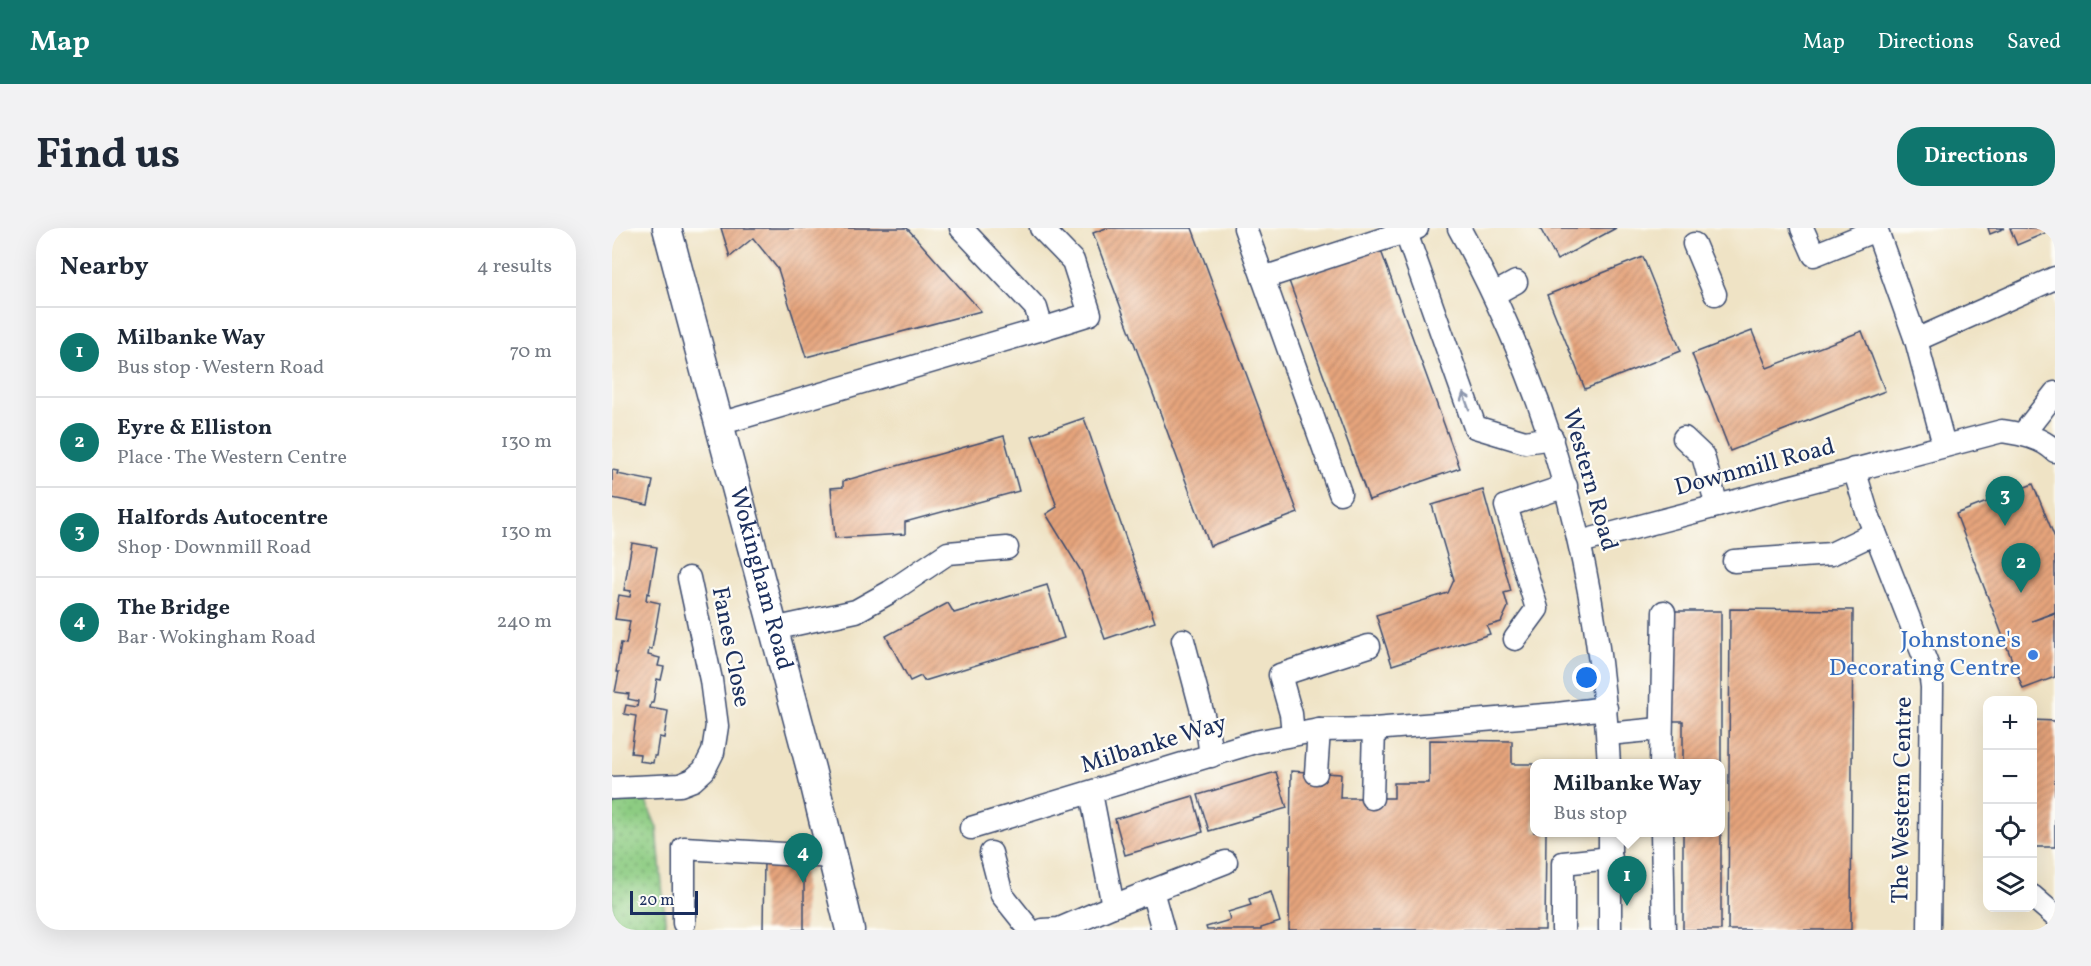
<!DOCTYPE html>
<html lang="en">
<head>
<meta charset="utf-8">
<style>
  body { margin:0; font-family:Vollkorn,serif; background:#f2f2f3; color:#1f2937 }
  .controls { position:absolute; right:18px; bottom:18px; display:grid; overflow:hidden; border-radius:12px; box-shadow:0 6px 24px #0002 }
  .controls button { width:54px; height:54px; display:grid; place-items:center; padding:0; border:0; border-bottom:2px solid #e0e1e3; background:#fff; color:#1f2937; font:30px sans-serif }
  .scale { position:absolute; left:18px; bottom:15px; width:68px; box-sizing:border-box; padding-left:6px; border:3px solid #1b2f5e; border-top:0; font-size:16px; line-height:21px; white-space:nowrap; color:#1b2f5e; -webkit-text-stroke:4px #fdfcf7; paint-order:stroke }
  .you { position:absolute; left:975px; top:450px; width:21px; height:21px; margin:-15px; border:4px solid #fff; border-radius:50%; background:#1a73e8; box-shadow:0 0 0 9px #1a73e833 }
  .badge { display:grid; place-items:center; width:39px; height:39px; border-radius:50%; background:#0f766e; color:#fff; font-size:20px; font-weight:700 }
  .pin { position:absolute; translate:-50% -50px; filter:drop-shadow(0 2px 3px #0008) }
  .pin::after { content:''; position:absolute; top:32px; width:21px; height:18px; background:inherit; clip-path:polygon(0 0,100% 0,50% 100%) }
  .popup { position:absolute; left:918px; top:531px; width:195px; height:78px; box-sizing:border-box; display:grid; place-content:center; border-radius:12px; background:#fff; filter:drop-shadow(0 2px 4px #0005); font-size:20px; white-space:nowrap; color:#747a83 }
  .popup b { font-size:22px; color:#1f2937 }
  .popup::after { content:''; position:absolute; left:50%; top:100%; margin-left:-12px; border:12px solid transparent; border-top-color:#fff }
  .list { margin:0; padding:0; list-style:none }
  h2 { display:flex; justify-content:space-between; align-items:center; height:78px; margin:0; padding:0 24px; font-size:26px }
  h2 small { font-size:20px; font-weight:400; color:#747a83 }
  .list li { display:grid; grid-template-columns:39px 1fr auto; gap:18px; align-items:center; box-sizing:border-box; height:90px; padding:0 24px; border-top:2px solid #e0e1e3 }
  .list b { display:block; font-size:22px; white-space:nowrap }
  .list p { margin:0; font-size:20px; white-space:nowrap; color:#747a83 }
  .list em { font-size:20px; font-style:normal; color:#747a83 }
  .icon { flex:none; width:33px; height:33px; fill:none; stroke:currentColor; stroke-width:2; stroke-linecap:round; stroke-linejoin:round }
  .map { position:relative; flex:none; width:1443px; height:702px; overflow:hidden; border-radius:24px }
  header { display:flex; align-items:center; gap:36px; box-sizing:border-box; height:84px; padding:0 30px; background:#0f766e; color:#fff }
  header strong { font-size:28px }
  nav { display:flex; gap:33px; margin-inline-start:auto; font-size:21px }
  .intro { display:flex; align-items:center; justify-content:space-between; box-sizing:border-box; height:144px; padding:0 36px }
  h1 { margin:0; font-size:42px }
  .button { padding:15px 27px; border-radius:24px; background:#0f766e; color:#fff; font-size:21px; font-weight:700 }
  main { display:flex; gap:36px; padding:0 36px }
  aside { flex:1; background:#fff; border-radius:24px; box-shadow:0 6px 24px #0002 }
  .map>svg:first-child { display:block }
  .park { fill:url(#park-dots); stroke:#547e70; stroke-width:1.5 }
  .building { fill:url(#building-hatch) }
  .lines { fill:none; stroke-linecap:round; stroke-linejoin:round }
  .minor-casing { stroke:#3b4a6d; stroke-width:25 }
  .major-casing { stroke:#3b4a6d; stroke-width:31 }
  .minor { stroke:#fff; stroke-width:22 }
  .major { stroke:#fff; stroke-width:28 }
  .oneway { stroke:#8d97ae }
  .shop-dot { fill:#3f7fe0; stroke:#fdfcf7; stroke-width:2 }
  .labels { text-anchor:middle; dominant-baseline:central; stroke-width:4.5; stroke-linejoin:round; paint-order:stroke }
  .street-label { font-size:24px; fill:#1b2f5e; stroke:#fdfcf7 }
  .shop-label { font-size:24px; fill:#366cbe; stroke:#fdfcf7; text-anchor:end }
</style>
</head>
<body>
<header>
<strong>Map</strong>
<nav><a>Map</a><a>Directions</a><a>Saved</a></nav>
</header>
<div class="intro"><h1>Find us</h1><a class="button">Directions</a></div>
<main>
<aside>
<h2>Nearby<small>4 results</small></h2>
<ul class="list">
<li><span class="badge">1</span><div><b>Milbanke Way</b><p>Bus stop · Western Road</p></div><em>70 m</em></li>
<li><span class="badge">2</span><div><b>Eyre &amp; Elliston</b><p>Place · The Western Centre</p></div><em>130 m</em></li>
<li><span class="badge">3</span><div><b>Halfords Autocentre</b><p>Shop · Downmill Road</p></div><em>130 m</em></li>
<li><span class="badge">4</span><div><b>The Bridge</b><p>Bar · Wokingham Road</p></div><em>240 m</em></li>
</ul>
</aside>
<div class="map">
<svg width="1443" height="702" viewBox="0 0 1443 702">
  <defs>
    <pattern id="park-dots" width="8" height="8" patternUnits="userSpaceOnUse" patternTransform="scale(1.5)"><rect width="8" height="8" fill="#8dcc82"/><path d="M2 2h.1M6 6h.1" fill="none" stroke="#72a66e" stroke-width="1.8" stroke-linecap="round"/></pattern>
    <pattern id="building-hatch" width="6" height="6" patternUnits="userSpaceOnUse" patternTransform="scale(1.5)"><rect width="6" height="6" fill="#e6a47c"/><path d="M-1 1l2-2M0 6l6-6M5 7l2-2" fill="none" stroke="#ba8669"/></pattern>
  </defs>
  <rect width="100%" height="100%" fill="#fdfcf7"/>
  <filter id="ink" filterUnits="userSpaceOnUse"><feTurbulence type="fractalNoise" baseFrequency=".0167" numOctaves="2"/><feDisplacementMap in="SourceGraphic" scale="12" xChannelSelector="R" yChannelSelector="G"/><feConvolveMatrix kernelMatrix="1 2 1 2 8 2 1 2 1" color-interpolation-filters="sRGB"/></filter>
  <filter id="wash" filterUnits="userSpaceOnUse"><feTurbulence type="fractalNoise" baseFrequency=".008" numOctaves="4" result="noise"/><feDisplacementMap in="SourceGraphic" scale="24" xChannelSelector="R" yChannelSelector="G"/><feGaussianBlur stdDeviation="1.35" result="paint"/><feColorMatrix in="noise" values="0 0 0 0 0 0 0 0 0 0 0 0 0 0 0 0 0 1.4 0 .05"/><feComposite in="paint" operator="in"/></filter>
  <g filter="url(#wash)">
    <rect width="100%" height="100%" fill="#efe3c5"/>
    <path class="park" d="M33,571L45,600L54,702H0V573Z"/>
    <g id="blocks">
      <g class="building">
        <path d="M109,0H295L369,83L194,129L166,41L141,10L118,29Z"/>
        <path d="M494,0H580L686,285L598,318L481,5Z"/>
        <path d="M928,0H1004L945,32Z"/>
        <path d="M1376,0H1393L1378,6Z"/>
        <path d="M1398,0H1443V1L1405,17Z"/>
        <path d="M768,20L848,240L757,272L677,53Z"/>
        <path d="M1031,29L1069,123L973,161L935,67Z"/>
        <path d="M1140,103L1155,140L1250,103L1273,163L1118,223L1080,126Z"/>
        <path d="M472,190L543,394L493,411L469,343L434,286L445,279L420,208Z"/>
        <path d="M392,208L407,263L293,294V306L223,310L219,260L231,259V253Z"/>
        <path d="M0,242L6,243L5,246L41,253L36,277L0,270Z"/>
        <path d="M1421,256L1443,310V384L1420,393L1443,385V449L1411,461L1344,286Z"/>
        <path d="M871,262L899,363L892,365L896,379L889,394L875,398L878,406L780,437L764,387L836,365L842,352L820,277Z"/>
        <path d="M20,315L45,319L37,366L35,365L34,372L48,375L40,421H37L36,427L48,430L46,438L52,439L49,452L45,451L41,475H39L38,480L56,483L52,510L47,509L44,528H42L41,535L27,533L28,526L19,525L24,488L12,486L14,477L25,479L26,473L16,471L17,466L3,464L7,444H4L9,415L14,416L18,393L3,391L7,367L18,369L19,363L12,362Z"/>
        <path d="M435,357L452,410L312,453L309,448L298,453L274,408L336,375L342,385Z"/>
        <path d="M1118,381L1241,382L1239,702H1116Z"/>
        <path d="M1056,383H1109V536H1071V493H1056Z"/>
        <path d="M1420,492L1443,493V619H1420Z"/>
        <path d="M817,512L900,513V536H922V604H934L933,702H677L679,543L729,546L728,570H782V555H817Z"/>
        <path d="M664,544L675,580L597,603L586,567Z"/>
        <path d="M581,568L591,604L513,627L503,591Z"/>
        <rect x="1071" y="604" width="38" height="98"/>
        <path d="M152,630H192V702H151Z"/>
        <path d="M659,664L668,694L649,700V702H595L594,699L618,692L616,684L639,677L637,671Z"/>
      </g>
    </g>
  </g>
  <g filter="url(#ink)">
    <use href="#blocks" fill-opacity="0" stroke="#3b4a6d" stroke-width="1.5"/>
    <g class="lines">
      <g class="minor-casing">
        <g id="minor">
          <path d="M429,0L461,33L478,86L430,101"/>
          <path d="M633,0L651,50"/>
          <path d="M847,0C940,169 987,343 997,536"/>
          <path d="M1190,0L1202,27L1264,2"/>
          <path d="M1264,0L1304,112L1332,217"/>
          <path d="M794,5L863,199L913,214L940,210"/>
          <path d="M1082,16L1103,66"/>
          <path d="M882,66L904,54"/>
          <path d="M1304,112L1443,50"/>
          <path d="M107,196L430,101L424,80L349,0"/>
          <path d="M1411,206L1443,165"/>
          <path d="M1072,210L1091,228L1105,278"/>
          <path d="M1242,241L1255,284L1318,444L1320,459L1317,702"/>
          <path d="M728,265L651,50L805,0"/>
          <path d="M968,314L1390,203C1409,206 1429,209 1443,223"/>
          <path d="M1122,333L1219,326L1263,305"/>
          <path d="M161,401L244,383L278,364L336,325L395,320"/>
          <path d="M903,411L925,381L894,278L954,258"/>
          <path d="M571,412L596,506L599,528"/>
          <path d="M681,506L679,486L668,447L757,418"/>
          <path d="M996,506L1048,501"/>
          <path d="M1049,536L1052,384"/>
          <path d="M704,545L707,502"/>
          <path d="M0,560L68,557L81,552L92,542L101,524L105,498L99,452L77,350"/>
          <path d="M479,565L501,678"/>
          <path d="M760,570L762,501"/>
          <path d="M359,600L643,514L707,502L762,501L945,486L994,480"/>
          <path d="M998,604V702"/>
          <path d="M1050,604L1052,702"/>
          <path d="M379,625L390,667L418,702"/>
          <path d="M540,663L551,702"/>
          <path d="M1420,668L1443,688"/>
          <path d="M72,695V620L221,629"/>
          <path d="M431,702L447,701L501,678L614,634"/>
          <path d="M951,702V635L999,630"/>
        </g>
      </g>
      <g class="major-casing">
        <g id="major">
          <path id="s1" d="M55,0L199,541L238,702"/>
        </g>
      </g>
      <use href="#minor" class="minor"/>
      <use href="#major" class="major"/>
    </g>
    <defs><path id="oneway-shaft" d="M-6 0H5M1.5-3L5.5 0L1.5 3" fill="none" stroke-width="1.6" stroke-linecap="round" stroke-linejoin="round" transform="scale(1.5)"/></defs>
    <use class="oneway" href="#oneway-shaft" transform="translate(854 173) rotate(-110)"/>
  </g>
  <circle class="shop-dot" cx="1421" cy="427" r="6"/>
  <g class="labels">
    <g class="street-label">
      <text transform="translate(1143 240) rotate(-15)">Downmill Road</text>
      <text transform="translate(977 252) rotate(74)">Western Road</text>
      <text stroke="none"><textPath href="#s1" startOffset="363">Wokingham Road</textPath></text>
      <text transform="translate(118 419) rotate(79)">Fanes Close</text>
      <text transform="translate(542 517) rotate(-17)">Milbanke Way</text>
      <text transform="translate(1291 572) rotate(-89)">The Western Centre</text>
    </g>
    <g class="shop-label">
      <text x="1409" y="413">Johnstone's<tspan x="1409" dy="28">Decorating Centre</tspan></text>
    </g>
  </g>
</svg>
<div class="controls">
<button>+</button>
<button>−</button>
<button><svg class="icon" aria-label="locate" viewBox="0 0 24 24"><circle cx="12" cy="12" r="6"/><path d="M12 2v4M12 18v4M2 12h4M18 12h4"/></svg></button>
<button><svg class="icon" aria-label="layers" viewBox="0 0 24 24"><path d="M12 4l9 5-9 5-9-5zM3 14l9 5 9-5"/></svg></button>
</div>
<div class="scale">20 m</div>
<div class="you"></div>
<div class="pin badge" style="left:1015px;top:678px">1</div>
<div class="popup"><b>Milbanke Way</b>Bus stop</div>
<div class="pin badge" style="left:1409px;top:365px">2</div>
<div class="pin badge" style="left:1393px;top:298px">3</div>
<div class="pin badge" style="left:191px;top:655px">4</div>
</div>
</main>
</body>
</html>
